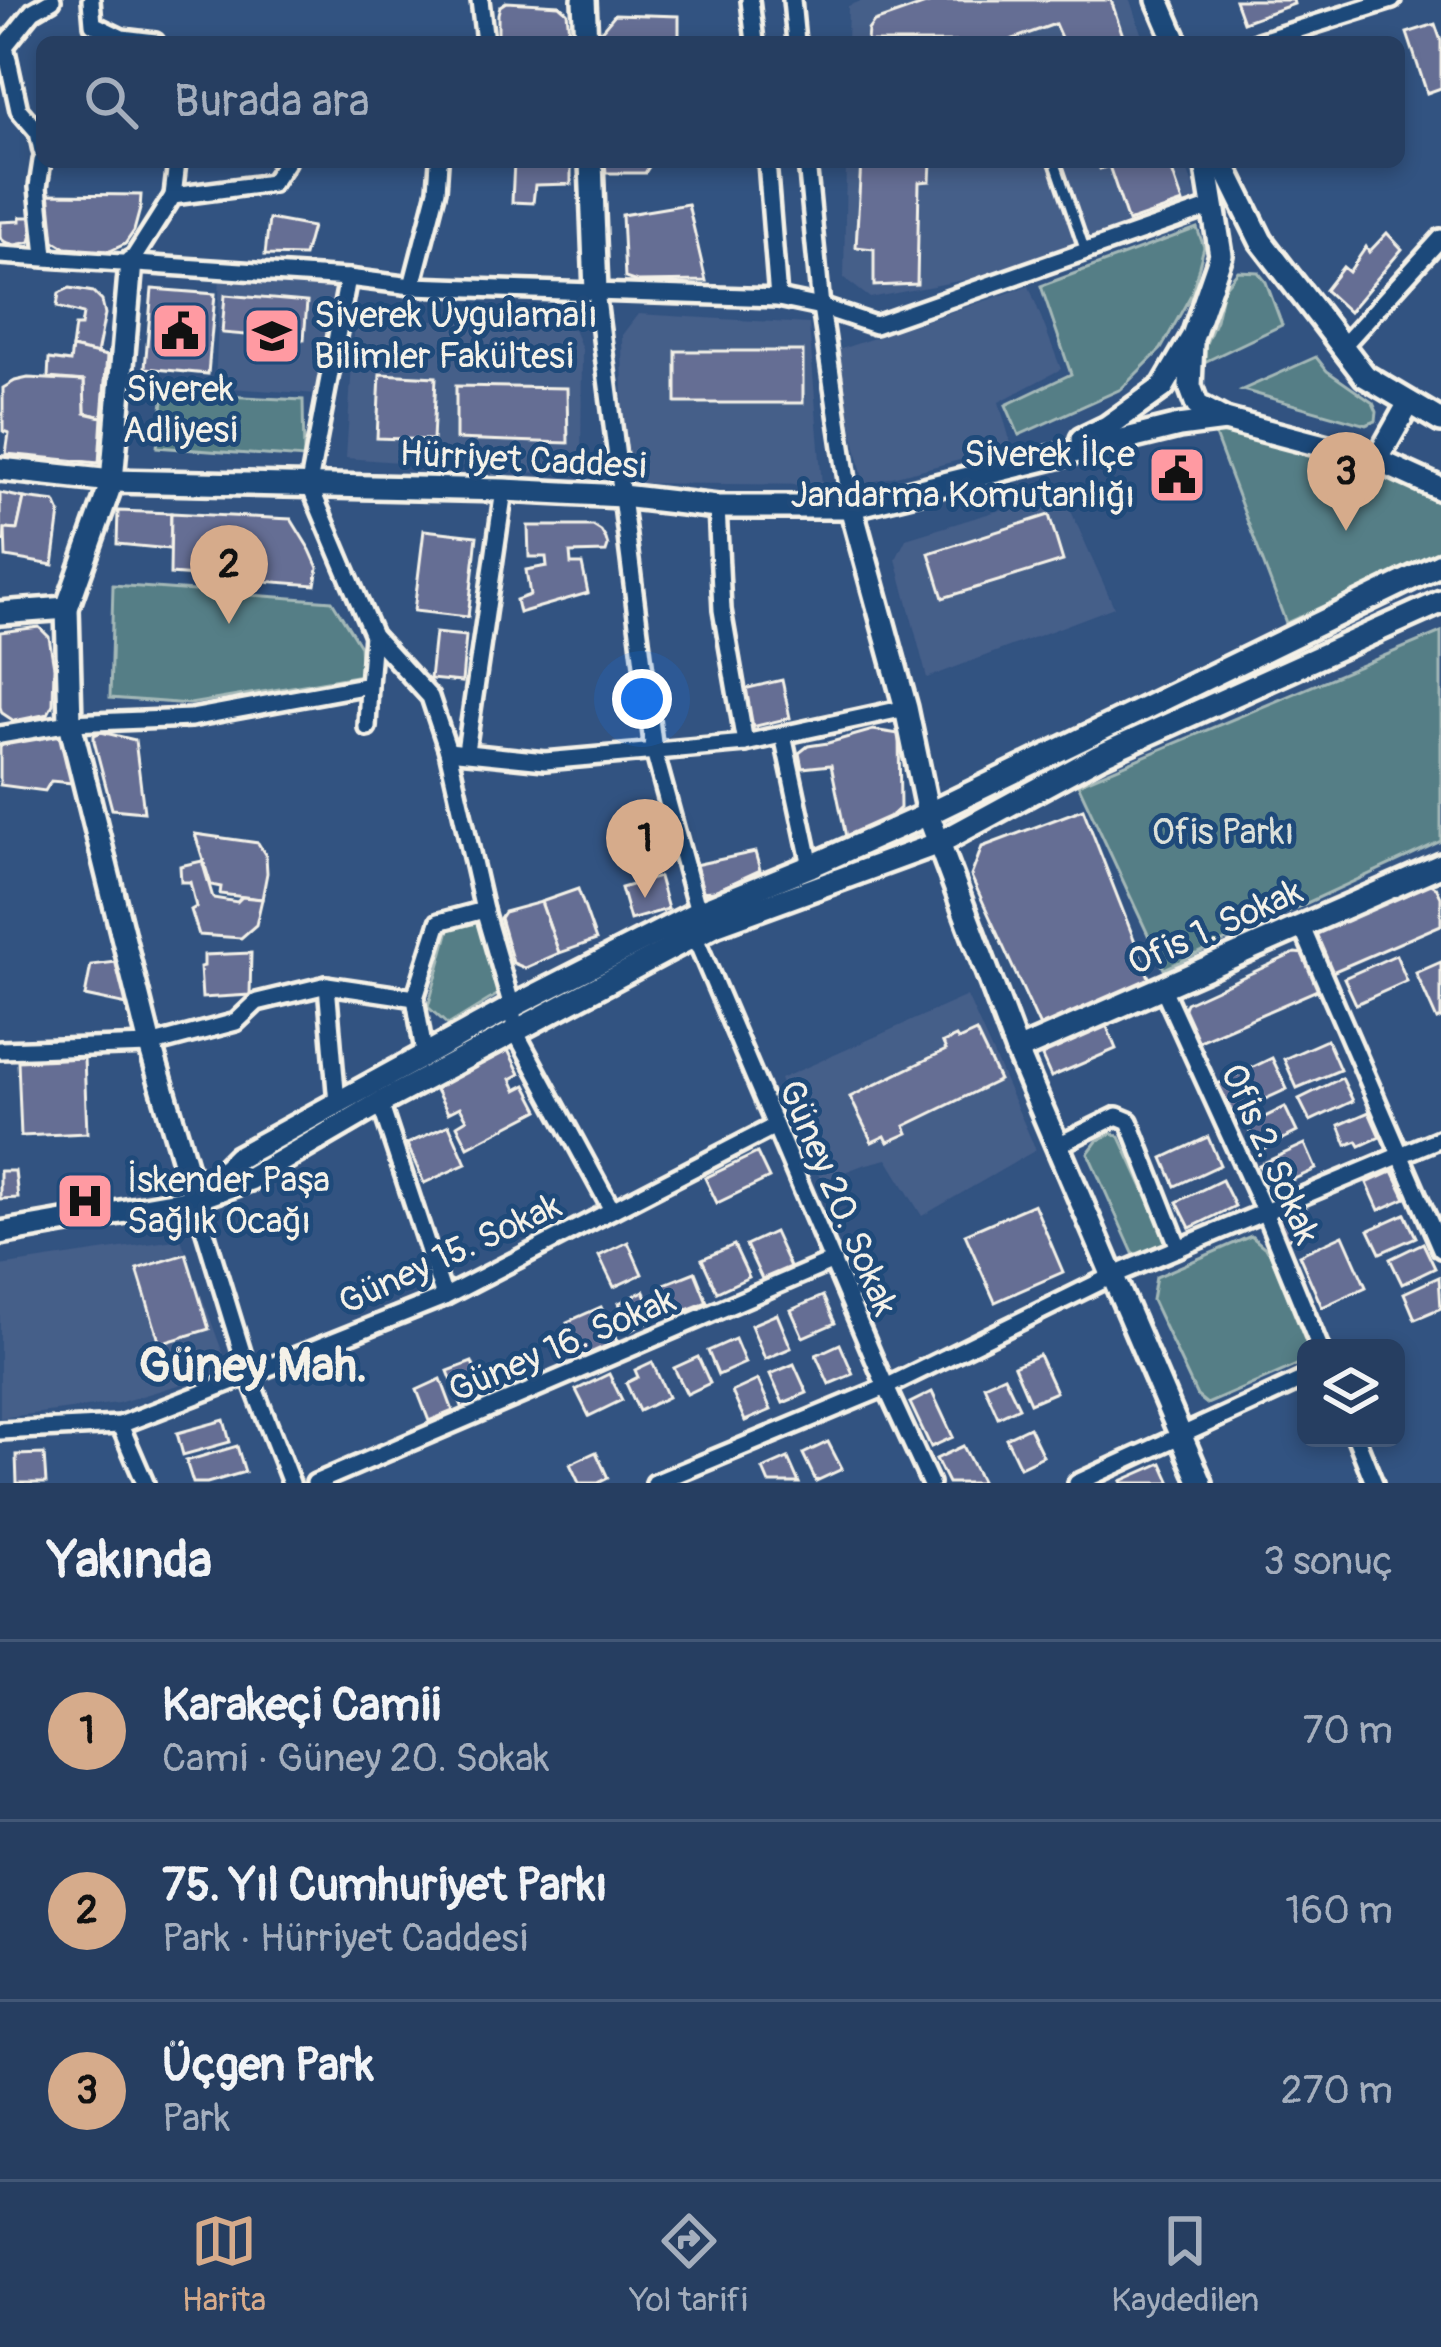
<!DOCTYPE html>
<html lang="tr">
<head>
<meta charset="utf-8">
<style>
  body { margin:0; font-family:Pangolin,sans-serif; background:#32496a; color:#f1f3f6 }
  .controls { position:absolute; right:36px; bottom:36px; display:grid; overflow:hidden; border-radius:18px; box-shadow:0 6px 18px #0003 }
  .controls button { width:108px; height:108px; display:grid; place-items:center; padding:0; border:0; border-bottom:3px solid #425776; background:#263e61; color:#f1f3f6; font:60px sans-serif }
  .you { position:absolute; left:642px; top:699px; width:42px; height:42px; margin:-30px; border:9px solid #fff; border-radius:50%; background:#1a73e8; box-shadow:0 0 0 18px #1a73e833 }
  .badge { display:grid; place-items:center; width:78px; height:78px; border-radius:50%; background:#d6ab8b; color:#111; font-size:39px; font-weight:700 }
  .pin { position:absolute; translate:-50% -99px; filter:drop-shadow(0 3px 6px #0008) }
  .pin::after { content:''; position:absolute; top:63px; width:42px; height:36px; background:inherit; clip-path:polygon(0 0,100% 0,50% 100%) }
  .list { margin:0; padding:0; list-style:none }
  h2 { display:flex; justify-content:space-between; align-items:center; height:156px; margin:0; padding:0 48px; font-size:51px }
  h2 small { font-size:39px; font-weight:400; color:#a4aebd }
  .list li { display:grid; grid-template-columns:78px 1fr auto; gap:36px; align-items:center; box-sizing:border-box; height:180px; padding:0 48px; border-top:3px solid #425776 }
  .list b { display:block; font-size:45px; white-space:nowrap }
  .list p { margin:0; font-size:39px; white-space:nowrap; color:#a4aebd }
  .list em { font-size:39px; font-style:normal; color:#a4aebd }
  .icon { flex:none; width:66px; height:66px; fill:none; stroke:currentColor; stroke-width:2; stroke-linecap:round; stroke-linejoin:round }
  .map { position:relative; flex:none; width:1441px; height:1483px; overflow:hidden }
  .search { position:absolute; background:#263e61; box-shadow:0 6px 18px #0003; left:36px; right:36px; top:36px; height:132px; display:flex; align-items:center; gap:30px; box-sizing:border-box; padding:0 42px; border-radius:18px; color:#a4aebd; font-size:45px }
  .sheet { height:696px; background:#263e61 }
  nav { display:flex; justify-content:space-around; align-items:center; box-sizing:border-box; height:168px; border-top:3px solid #425776; background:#263e61; font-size:33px; color:#a4aebd }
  nav a { display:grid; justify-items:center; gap:6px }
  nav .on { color:#d6ab8b }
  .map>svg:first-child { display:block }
  .built { fill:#455e89 }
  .green { fill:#557e86; stroke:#a4b8b7; stroke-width:3 }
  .building { fill:#656e94; stroke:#f4f1e8; stroke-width:3 }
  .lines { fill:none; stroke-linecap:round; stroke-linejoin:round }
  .lane-casing { stroke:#f4f1e8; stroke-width:16 }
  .street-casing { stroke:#f4f1e8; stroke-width:24 }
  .secondary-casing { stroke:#f4f1e8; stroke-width:30 }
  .lane { stroke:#1f4a7a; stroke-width:8 }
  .street { stroke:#1f4a7a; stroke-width:15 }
  .secondary { stroke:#1f4a7a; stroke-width:21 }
  .labels { text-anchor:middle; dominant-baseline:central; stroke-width:10; stroke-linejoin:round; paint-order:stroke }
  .poi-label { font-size:36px; fill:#f4f1e8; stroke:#1f4a7a; text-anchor:start }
  .street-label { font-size:36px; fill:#f4f1e8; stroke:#1f4a7a }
  .park-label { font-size:36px; fill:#dce0d9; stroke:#1f4a7a }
  .district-label { font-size:48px; font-weight:bold; fill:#f4f1e8; stroke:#1f4a7a }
</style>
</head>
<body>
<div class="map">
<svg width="1441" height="1483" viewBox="0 0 1441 1483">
  <rect width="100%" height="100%" fill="#325381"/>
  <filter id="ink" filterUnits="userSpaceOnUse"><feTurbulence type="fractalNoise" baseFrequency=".00833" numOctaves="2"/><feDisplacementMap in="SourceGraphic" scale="24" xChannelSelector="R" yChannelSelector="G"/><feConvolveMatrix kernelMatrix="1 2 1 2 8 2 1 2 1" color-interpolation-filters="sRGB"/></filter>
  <g filter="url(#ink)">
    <g class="built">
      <path d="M864,0H1130L1144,42H847L848,6Z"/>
      <path d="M846,162H1185L1198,201L985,276L870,298L844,278Z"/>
      <path d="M220,274L334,284L318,394L215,387Z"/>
      <path d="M1029,286L1061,369L999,402L1012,447L864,484L835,351Z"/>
      <path d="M638,314L809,324L822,485L624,483L622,335Z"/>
      <path d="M355,315L574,329L582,349L581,476L346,458Z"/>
      <path d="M1062,491L1114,607L927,678L896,559L906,539Z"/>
      <path d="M967,996L1036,1150L922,1216L887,1159L863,1165L821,1181L780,1079Z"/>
      <path d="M181,1239L229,1370L118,1403L0,1418V1266Z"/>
    </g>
    <g class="green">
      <path d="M1197,228L1204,247L1192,293L1161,349L1121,389L1019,435L1006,405L1071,374L1041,286Z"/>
      <path d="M1238,271L1258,272L1266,282L1282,325L1196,366L1216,320L1223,289Z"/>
      <path d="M1316,357L1327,371L1373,403L1377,412L1376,421L1366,425L1242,390Z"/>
      <path d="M164,393L303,400L304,458L157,447Z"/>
      <path d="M1237,426L1431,483L1441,510V552L1286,623L1213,430Z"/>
      <path d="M113,585L332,601L360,646L362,675L190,704L110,698Z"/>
      <path d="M1441,632V841L1164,969L1078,784Z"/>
      <path d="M451,922H479L497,982V995L448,1025L428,1007Z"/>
      <path d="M1112,1133L1120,1137L1164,1234L1165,1244L1141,1255L1133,1253L1088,1153L1097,1141Z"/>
      <path d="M1251,1236L1269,1251L1307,1345L1306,1361L1207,1404L1197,1396L1152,1300L1156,1277Z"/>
    </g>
    <g class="building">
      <path d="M937,0H1111L1125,42H1063L1055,24L1005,42H867L868,30L874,22Z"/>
      <path d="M1235,0H1293L1294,4L1243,22Z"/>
      <path d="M506,2L559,5L567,12L570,42H498V14L500,6Z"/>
      <path d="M615,14L679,16V42H600V32Z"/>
      <path d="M1435,24L1441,41V88L1427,93L1407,33Z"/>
      <path d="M514,162H571V184L535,185L533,203L512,202Z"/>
      <path d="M605,162H652L645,173H606Z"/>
      <path d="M861,162H931L930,181L919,182L917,284L874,286V249L856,247Z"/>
      <path d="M1097,162H1169L1183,203L1128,222L1109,166L1100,169Z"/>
      <path d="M45,194L141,195L140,209L134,231L125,244L110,251L66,248L48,237Z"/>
      <path d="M688,204L706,281L637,282L625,278L622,215Z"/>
      <path d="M20,217H32L35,221L30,242L15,245L5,242L0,238V222L20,221Z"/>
      <path d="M269,219L312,227L304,256L265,255Z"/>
      <path d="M1387,233L1402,249L1349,312L1325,290L1343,267L1349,272L1366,247L1369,252Z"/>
      <path d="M70,288L93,292L102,301L105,314L97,354L72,348L75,326H81L83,314L57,307L59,293Z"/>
      <path d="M152,289L215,294L208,374L145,368Z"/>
      <path d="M225,295L307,302L304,340L222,333Z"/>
      <path d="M72,348L107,356L102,417L85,413L84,381L48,378L49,359L70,362Z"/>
      <rect x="676" y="351" width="127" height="52"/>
      <path d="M380,374L436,377L433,440L377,438Z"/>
      <path d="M28,378L84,381L85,413L102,417L99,463L6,454L9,433L3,431V388L15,381Z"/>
      <path d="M456,386L567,388L568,443L456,439Z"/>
      <path d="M0,493L24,498L17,530L5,529L4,541L0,540Z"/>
      <path d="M24,498L55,502L60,513L53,565L6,557L5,529L17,530Z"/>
      <path d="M118,511L171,513L170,549L117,544Z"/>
      <path d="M171,513L291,519L310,550L318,568L315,585L170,574Z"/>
      <path d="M1049,515L1063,561L943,598L929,553Z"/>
      <path d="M528,526H593L601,531L606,539L608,546L606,552L570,553L571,564H582L588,593L519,613L516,600L530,595L526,570L547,566L546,557H529Z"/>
      <path d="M424,530L477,536L468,617L414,611Z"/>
      <path d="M39,627L49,637L54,667L53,704L48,714L14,721L2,713L0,707V632Z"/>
      <path d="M435,633L466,636L462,682L430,679Z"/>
      <path d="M782,680L790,718L752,727L744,689Z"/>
      <path d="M873,730L899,734L900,808L887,820L846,837L831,765L802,768L799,753L808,746L828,743Z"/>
      <path d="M43,731L55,733L63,740L73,783L51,781L45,791L0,785V741Z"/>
      <path d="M101,732L135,740L144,812L112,809L94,741V735Z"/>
      <path d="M1083,809L1150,980L1040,1027L971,876L982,847Z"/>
      <path d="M195,834L258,843L266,856L267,873L262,899L220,894L221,887L211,885Z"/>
      <path d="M755,852L760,870L715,891L696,892L690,866Z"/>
      <path d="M202,861L213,898L237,902L242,897L262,899L256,925L241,938L199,935L191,910L196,907L190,882H181L180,866Z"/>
      <path d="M659,877L668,909L630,920L621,888Z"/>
      <path d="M1426,881L1436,887L1441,897V925L1330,973L1314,937L1321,926Z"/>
      <path d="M578,889L596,940L559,953L541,902Z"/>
      <path d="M541,902L559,953L525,968L513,963L500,918L504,912Z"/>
      <path d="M251,953L250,995L202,998L200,967L204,966V955Z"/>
      <path d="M1295,953L1303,954L1310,959L1322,988L1195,1043L1182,1013L1186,1003Z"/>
      <path d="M1396,955L1407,981L1356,1004L1344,978Z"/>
      <path d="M116,962L127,1005L85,996L91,965Z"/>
      <path d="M1441,962V1018L1437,1020L1416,973Z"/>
      <path d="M1105,1022L1116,1049L1051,1077L1042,1057L1045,1048Z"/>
      <path d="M976,1032L999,1080L905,1126L908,1133L888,1142L885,1136L872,1142L850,1097L946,1050L943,1043L956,1037L958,1040Z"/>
      <path d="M1327,1040L1340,1070L1297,1088L1284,1059Z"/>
      <path d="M508,1050L520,1074L511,1079L516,1090L526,1085L539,1110L468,1147L457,1125L467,1119L460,1107L448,1113L435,1088Z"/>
      <path d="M84,1058L87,1133L21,1136L18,1061Z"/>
      <path d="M1272,1058L1287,1089L1233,1114L1218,1084Z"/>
      <path d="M1342,1078L1353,1101L1310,1121L1299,1099Z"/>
      <path d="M1285,1107L1297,1132L1259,1151L1247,1126Z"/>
      <path d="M1369,1112L1380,1137L1360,1146L1357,1141L1347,1145L1339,1125Z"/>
      <path d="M449,1125L466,1164L424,1183L407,1144Z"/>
      <path d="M1208,1137L1220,1165L1175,1186L1163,1158Z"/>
      <path d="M1305,1144L1316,1169L1270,1190L1259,1165Z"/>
      <path d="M757,1153L769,1178L717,1203L705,1178Z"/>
      <path d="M0,1171H15L18,1198L0,1199Z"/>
      <path d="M1393,1171L1406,1198L1379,1210L1367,1183Z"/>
      <path d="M1222,1180L1235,1206L1190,1228L1177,1202Z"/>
      <path d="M1034,1204L1063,1272L995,1302L965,1234Z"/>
      <path d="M1305,1206L1313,1231L1283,1240L1276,1223L1279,1214Z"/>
      <path d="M1405,1214L1416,1237L1380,1253L1369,1230Z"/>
      <path d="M774,1232L790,1267L762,1279L746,1245Z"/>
      <path d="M1343,1235L1366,1287L1322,1307L1299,1255Z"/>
      <path d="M628,1242L642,1274L614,1287L599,1256Z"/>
      <path d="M1423,1243L1435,1268L1402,1284L1390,1259Z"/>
      <path d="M734,1245L749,1277L717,1292L702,1259Z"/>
      <path d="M186,1254L209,1329L160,1344L137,1269Z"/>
      <path d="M695,1272L707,1302L674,1315L662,1285Z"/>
      <path d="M1439,1277L1441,1308L1415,1319L1404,1293Z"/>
      <path d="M644,1291L656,1318L631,1330L619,1303Z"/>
      <path d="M823,1296L835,1323L803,1337L791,1310Z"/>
      <path d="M601,1307L617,1341L583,1356L567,1322Z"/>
      <path d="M777,1314L791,1348L765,1359L751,1325Z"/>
      <path d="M735,1339L745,1363L718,1375L708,1351Z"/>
      <path d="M840,1344L853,1374L829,1384L816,1355Z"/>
      <path d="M1039,1355L1056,1392L1030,1403L1014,1366Z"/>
      <path d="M698,1357L710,1383L687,1394L674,1368Z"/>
      <path d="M472,1362L487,1401L463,1409L448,1371Z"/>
      <path d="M652,1362L668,1397L639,1411L626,1383L638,1377L635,1370Z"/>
      <path d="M794,1364L807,1393L783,1403L770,1374Z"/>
      <path d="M609,1374L622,1400L589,1416L576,1390Z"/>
      <path d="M1004,1376L1019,1407L998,1417L984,1385Z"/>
      <path d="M441,1379L453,1411L429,1421L417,1390Z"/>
      <path d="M758,1380L771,1410L745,1421L732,1392Z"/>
      <path d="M932,1392L953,1437L931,1447L910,1403Z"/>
      <path d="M224,1420L230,1442L183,1455L177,1433Z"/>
      <path d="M1029,1427L1043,1456L1020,1467L1006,1438Z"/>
      <path d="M828,1442L842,1469L816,1481L803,1454Z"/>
      <path d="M237,1446L245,1472L207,1483H193L186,1461Z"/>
      <path d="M963,1446L982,1483H948L936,1459Z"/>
      <path d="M596,1452L608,1478L598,1483H579L570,1464Z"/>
      <path d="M44,1454L46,1483H17L16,1455Z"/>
      <path d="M788,1458L799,1483H769L763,1469Z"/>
      <path d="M1162,1463L1171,1483H1122L1121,1481Z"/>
    </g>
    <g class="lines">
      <g class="lane-casing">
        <path id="lane" d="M1055,162L1085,250"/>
      </g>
      <g class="street-casing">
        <g id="street">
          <path d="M91,0L93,24L122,38L155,42"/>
          <path d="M480,0L485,42"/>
          <path d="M750,0L755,42"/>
          <path d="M792,0L796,42"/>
          <path d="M1258,42L1392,0"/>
          <path d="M42,151L38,132L19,110L5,46L33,11L52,0"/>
          <path d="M42,161L38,187L45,256"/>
          <path d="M767,162L778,298"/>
          <path d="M807,162L821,307L851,507"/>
          <path d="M173,196L177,162"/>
          <path d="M0,255L348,278L412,286L778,298L821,307L875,325L1214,206"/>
          <path d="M131,262L173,196L272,183L286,162"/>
          <path d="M348,278L309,484L373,635L430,697L448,751L484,910L512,1007L515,1031L612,1210"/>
          <path d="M412,286L437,190L439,162"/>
          <path d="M596,291L654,751L698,912"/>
          <path d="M1342,347L1441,238"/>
          <path d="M717,507L722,610L745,743"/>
          <path d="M367,727L369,685"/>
          <path d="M0,735L70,723L191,718L369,685L373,635"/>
          <path d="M783,735L811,866"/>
          <path d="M448,751L545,761L745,743L906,708"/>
          <path d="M466,751L504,490"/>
          <path d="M1301,925L1441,1249"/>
          <path d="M694,935L886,1387L930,1483"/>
          <path d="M327,985L337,1103"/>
          <path d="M1162,986L1265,1213L1320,1348"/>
          <path d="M0,1050L150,1045L236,1022L257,1002L327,985L415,998"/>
          <path d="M425,1058L415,998L439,922L484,910"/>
          <path d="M380,1103L444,1297"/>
          <path d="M1056,1146L1117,1116L1129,1121L1179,1248"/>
          <path d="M195,1199L249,1375L291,1483"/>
          <path d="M120,1425L145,1483"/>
          <path d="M0,1431L120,1425L249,1375L444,1297L775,1126"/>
          <path d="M1356,1438L1374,1483"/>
          <path d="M315,1483L833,1261"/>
          <path d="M655,1483L886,1387L1114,1275L1441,1138"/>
          <path d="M1077,1483L1306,1378"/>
        </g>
      </g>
      <g class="secondary-casing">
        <g id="secondary">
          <path d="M584,0L586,42"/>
          <path d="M1158,0L1176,42"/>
          <path d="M591,162L596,291"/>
          <path d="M1222,162L1261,241L1365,376L1441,421"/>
          <path d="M131,262L112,481L67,608L70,723L150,1045L195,1199"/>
          <path d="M1192,343L1190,386L1197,405L1225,420L1377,460L1441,489"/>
          <path d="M1082,439L1107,427L1163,387L1193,336L1221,255L1206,162"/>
          <path d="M1377,460L1409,403"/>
          <path d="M0,469L112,481L504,490L622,496L717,507H851L1179,426L1225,420"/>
          <path d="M851,507L906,708L928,814L1017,1051L1201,1483"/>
          <path d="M0,613L67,608"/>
          <path d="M1017,1051L1441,865"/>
          <path d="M200,1195L237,1158L512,1007L698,912L811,866L928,814L1441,564"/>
          <path d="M0,1233L195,1199L250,1179L380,1103L715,925L939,843L1099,756L1441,602"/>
        </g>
      </g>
      <use href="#lane" class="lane"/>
      <use href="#street" class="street"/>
      <use href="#secondary" class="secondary"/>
    </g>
  </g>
  <defs>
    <g id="civic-square" transform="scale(3)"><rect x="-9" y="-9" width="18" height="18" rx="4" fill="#ff9aa2" stroke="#1f4a7a"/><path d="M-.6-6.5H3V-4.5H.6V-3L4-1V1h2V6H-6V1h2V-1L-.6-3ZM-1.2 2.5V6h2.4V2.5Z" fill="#111"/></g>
    <g id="university-square" transform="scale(3)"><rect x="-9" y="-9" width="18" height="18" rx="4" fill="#ff9aa2" stroke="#1f4a7a"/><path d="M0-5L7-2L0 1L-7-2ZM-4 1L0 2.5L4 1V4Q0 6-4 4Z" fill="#111"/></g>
    <g id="hospital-square" transform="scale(3)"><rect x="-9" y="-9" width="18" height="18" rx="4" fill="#ff9aa2" stroke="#1f4a7a"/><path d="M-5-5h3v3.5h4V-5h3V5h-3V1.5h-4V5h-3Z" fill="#111"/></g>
  </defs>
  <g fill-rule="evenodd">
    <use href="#civic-square" x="180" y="331"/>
    <use href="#university-square" x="272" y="336"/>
    <use href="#civic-square" x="1177" y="475"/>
    <use href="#hospital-square" x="85" y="1201"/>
  </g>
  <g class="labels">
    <g class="poi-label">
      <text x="314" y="315">Siverek Uygulamalı<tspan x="314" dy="41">Bilimler Fakültesi</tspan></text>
      <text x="180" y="389" text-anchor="middle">Siverek<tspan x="180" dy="41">Adliyesi</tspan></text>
      <text x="1135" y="454" text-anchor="end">Siverek İlçe<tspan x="1135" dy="41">Jandarma Komutanlığı</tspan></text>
      <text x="127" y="1180">İskender Paşa<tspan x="127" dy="41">Sağlık Ocağı</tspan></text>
    </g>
    <g class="street-label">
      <text transform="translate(523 460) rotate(3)">Hürriyet Caddesi</text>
      <text transform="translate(1215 927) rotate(-24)">Ofis 1. Sokak</text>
      <text transform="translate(1270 1154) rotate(66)">Ofis 2. Sokak</text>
      <text transform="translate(838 1198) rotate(67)">Güney 20. Sokak</text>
      <text transform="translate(450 1254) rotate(-25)">Güney 15. Sokak</text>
      <text transform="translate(562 1345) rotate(-23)">Güney 16. Sokak</text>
    </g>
    <g class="park-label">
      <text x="1223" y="832">Ofis Parkı</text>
    </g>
    <g class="district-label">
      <text x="253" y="1366">Güney Mah.</text>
    </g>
  </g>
</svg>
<div class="controls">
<button><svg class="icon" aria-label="layers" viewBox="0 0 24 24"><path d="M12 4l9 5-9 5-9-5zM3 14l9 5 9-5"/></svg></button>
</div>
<div class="you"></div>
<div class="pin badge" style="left:645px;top:898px">1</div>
<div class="pin badge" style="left:229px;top:624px">2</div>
<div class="pin badge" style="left:1346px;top:531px">3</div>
<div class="search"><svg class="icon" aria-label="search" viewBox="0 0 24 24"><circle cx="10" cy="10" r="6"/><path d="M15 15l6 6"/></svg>Burada ara</div>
</div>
<section class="sheet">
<h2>Yakında<small>3 sonuç</small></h2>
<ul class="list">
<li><span class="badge">1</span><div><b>Karakeçi Camii</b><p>Cami · Güney 20. Sokak</p></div><em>70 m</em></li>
<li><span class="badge">2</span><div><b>75. Yıl Cumhuriyet Parkı</b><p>Park · Hürriyet Caddesi</p></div><em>160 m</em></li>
<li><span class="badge">3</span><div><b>Üçgen Park</b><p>Park</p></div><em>270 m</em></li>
</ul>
</section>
<nav>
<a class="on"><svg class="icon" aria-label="map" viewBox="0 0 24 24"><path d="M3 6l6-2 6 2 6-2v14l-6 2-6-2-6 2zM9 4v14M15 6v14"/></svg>Harita</a>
<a><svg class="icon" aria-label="directions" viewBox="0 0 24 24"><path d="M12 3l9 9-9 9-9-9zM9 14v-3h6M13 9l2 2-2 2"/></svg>Yol tarifi</a>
<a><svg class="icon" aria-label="saved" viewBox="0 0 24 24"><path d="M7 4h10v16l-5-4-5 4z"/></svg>Kaydedilen</a>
</nav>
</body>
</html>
